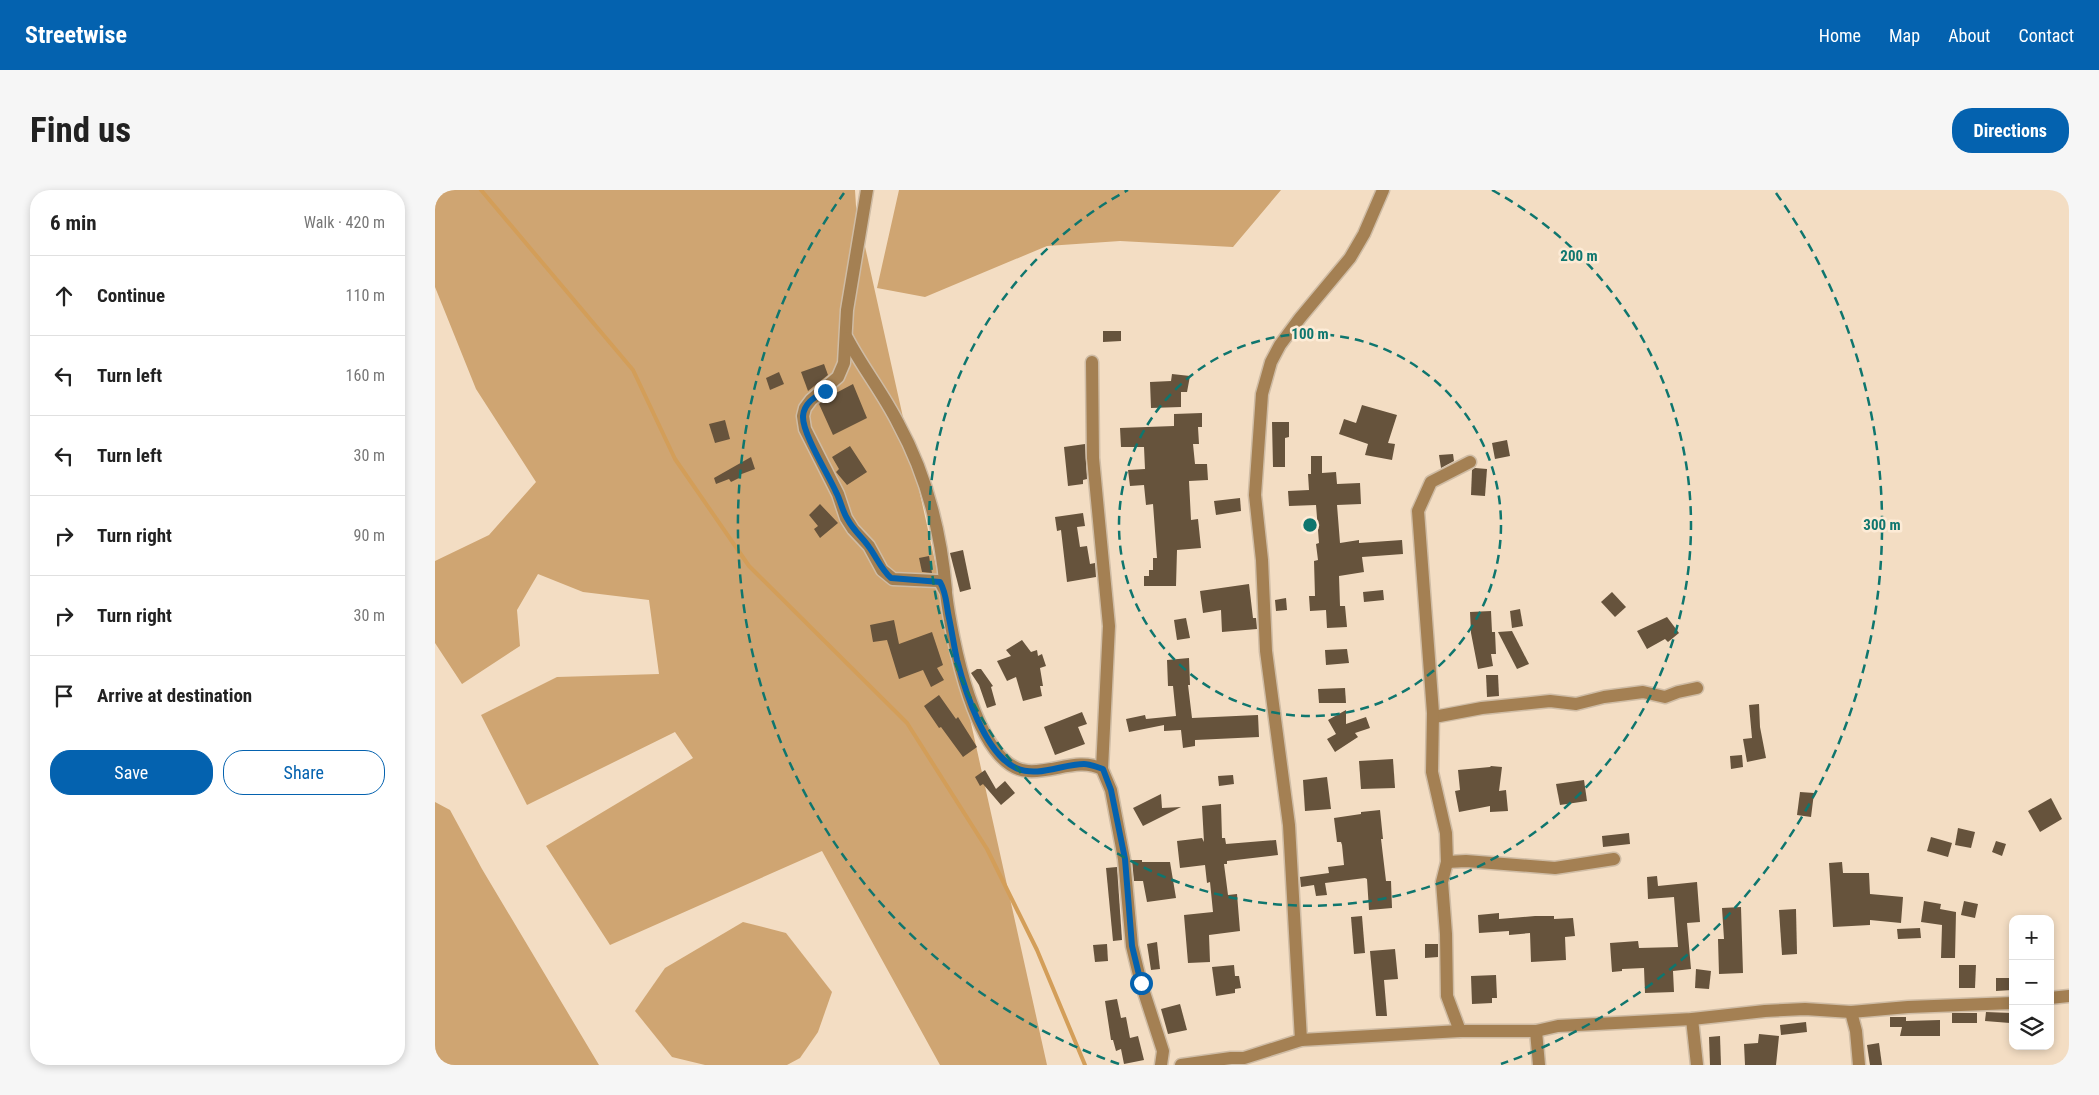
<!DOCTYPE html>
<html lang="en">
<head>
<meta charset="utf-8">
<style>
  body { margin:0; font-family:"Roboto Condensed",sans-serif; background:#f6f6f6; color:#222 }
  .controls { position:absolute; right:15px; bottom:15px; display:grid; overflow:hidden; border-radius:10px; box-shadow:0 2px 8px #0003 }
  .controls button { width:45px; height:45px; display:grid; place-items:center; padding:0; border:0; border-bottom:1px solid #e0e0e0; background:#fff; color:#222; font:25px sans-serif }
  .stop { position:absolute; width:15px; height:15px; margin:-11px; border:4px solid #0462af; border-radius:50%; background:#fff }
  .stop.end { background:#0462af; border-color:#fff; box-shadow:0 1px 5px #0008 }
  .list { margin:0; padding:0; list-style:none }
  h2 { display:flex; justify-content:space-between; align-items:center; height:65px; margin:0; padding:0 20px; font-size:21px }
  h2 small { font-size:16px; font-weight:400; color:#767676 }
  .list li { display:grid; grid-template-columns:32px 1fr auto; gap:15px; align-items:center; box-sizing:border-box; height:80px; padding:0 20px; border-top:1px solid #e0e0e0 }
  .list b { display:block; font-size:19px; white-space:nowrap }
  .list em { font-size:16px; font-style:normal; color:#767676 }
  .actions { display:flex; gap:10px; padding:15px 20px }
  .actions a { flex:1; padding:11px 0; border:1px solid #0462af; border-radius:20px; text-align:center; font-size:18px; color:#0462af }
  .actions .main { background:#0462af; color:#fff }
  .icon { flex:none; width:28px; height:28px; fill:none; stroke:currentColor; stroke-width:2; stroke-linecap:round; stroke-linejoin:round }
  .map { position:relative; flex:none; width:1634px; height:875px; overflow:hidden; border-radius:20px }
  header { display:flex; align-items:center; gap:30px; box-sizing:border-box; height:70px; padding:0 25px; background:#0462af; color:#fff }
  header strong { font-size:24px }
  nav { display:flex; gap:28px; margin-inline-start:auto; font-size:18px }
  .intro { display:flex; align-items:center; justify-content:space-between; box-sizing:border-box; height:120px; padding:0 30px }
  h1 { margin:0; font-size:35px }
  .button { padding:12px 22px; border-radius:20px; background:#0462af; color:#fff; font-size:18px; font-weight:700 }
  main { display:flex; gap:30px; padding:0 30px }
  aside { flex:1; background:#fff; border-radius:20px; box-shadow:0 2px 8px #0003 }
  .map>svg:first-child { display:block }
  .green { fill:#cfa572 }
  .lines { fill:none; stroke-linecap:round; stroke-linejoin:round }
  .stream { stroke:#d39e59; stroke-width:4 }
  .building { fill:#66533c }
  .minor-casing { stroke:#cfbca5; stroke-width:15 }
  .minor { stroke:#a48053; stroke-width:12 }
  .route { stroke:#0462af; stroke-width:6 }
  .ring { fill:none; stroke:#0f766e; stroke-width:2.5; stroke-dasharray:9 6 }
  .centre { fill:#0f766e; stroke:#fdebd6; stroke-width:2.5 }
  .ring-label { font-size:15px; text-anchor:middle; font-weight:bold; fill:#0f766e; stroke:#fdebd6; stroke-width:5; stroke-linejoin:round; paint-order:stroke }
</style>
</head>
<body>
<header>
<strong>Streetwise</strong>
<nav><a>Home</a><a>Map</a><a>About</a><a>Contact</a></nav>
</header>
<div class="intro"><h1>Find us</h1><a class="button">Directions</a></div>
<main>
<aside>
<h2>6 min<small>Walk · 420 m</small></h2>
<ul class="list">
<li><svg class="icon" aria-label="ahead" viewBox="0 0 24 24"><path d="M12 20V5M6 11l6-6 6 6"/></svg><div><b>Continue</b></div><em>110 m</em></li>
<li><svg class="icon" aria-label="left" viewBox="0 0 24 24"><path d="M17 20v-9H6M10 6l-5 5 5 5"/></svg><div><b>Turn left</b></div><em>160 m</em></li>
<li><svg class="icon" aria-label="left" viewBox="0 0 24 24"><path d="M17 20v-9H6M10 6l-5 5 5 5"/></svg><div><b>Turn left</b></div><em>30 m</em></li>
<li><svg class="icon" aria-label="right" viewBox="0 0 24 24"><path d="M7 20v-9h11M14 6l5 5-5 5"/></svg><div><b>Turn right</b></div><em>90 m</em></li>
<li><svg class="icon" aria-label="right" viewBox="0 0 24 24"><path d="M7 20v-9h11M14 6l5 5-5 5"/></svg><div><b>Turn right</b></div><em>30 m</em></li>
<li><svg class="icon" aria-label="arrive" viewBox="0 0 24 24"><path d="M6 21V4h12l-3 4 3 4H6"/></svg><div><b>Arrive at destination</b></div></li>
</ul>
<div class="actions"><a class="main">Save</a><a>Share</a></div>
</aside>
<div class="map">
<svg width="1634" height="875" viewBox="0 0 1634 875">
  <rect width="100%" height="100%" fill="#f3ddc3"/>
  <g class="green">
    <path d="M0,0H420L421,16L612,875H505L387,661L175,755L111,656L258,568L240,542L92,615L46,525L122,487L224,484L214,410L148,402L103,384L82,420L85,456L27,494L0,453V371L54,345L101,292L41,199L0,97Z"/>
    <path d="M464,0H846L798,57L685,51L612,56L490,107L442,98Z"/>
    <path d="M0,612L15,620L47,679L164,875H0Z"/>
    <path d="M308,732L351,743L397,802L383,842L365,868L352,875H270L237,867L200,821L230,778Z"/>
  </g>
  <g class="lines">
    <path class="stream" d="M46,0L198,180L240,269L314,376L472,533L552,659L602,760L650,875"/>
  </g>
  <g class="building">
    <path d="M668,141H686V151L668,152Z"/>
    <path d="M389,174L393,185L373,201L366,182Z"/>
    <path d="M344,182L349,194L335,200L331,188Z"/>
    <path d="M737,184L755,186L752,202H746V217L716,218L715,192L736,191Z"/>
    <path d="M418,194L432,228L398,245L384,214L398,202L399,204Z"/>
    <path d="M927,215L962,225L953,253L960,254L957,270L930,265L933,254L904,244L909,229L921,233Z"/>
    <path d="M767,223V237H763L764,254H758L760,274H772L773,290L754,291L756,330L763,329L766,358L742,360L741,396H709V386H714V380H718V368H722L718,314L711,315L709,295L695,296L693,280L710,279L709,257H686L685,238L739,236V224Z"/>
    <path d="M290,230L295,249L280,253L274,234Z"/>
    <path d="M837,232H854V247L850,248V277H838Z"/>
    <path d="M1072,250L1075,266L1060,269L1057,253Z"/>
    <path d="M650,254L652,289L648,290V294L633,296L629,257Z"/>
    <path d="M415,256L432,282L412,295L401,282L404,279L397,267Z"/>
    <path d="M1018,264L1019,271L1006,278L1004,265Z"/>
    <path d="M876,266H887V283L901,282L902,294L925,293L926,314L902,315L905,353L924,350V353L967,350L968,364L927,367L929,382L904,386L905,416H910L912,437L892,438L891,420L875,421L874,406H880L879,371L883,370L881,354L884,353L881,315L854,316L853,301L874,300L873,284H876Z"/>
    <path d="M316,267L320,279L304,285L306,287L296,292L294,289L281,294L279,288Z"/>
    <path d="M1040,278L1052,279L1050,306L1036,305L1037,280Z"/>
    <path d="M805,308L806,321L781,325L779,311Z"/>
    <path d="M385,314L403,333L385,348L379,339L383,336L374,325Z"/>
    <path d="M648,323L650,336L642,337L645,357L652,356L655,374L660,373L661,387L632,392L626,340L622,341L620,327Z"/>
    <path d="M528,360L536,399L525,402L515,363Z"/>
    <path d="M494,366L497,383L487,382L484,368Z"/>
    <path d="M814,394L818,428H821L822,439L787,442L786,420L768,423L765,401Z"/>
    <path d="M948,400L949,410L929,412L928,402Z"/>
    <path d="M1177,402L1191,417L1180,427L1166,412Z"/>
    <path d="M851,408L852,420L841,421L840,410Z"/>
    <path d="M1085,419L1088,436L1077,438L1075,421Z"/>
    <path d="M1056,421L1057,442H1060L1061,464H1056L1058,476L1043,479L1036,443L1035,422Z"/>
    <path d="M1232,427L1244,443L1233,452L1230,449L1212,459L1202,441Z"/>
    <path d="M751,428L755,448L742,450L739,430Z"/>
    <path d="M459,430L464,454L497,442L508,475L502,478L509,490L496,497L488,480L464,489L452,450L438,452L435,435Z"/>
    <path d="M1077,441L1094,474L1082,479L1063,442Z"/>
    <path d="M587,450L596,462L602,460L603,466L607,464L611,476L605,478L608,496H605L607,506L588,511L581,487L572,491L562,471L576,466L571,460Z"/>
    <path d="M912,459L914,473L891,475L890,460Z"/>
    <path d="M754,468L755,495H753L757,528L823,525L824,547L760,550V556L748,558L746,540L729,541V535L694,542L691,529L710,525L711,529L741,526L738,496H733L732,470Z"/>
    <path d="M542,479H546L558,496L556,497L561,515L552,518L544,495L536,483Z"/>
    <path d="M1051,485H1063L1064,506L1052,507Z"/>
    <path d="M910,498L911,513H884L883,499Z"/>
    <path d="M504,505L521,529L523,527L542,557L528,567L506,537L504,538L489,516Z"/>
    <path d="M1324,514L1325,537L1331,568L1312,572L1308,549L1317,548L1314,515Z"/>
    <path d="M911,520V534L931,527L935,538L920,543L923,547L900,562L892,549L901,544L893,530Z"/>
    <path d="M647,522L652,534L643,537L650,554L620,565L609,537Z"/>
    <path d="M1307,565L1308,577L1296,579L1295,566Z"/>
    <path d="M958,569L960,598L926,599L924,571Z"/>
    <path d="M1056,576L1067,577L1064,601L1071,600L1073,621L1055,622V616L1024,622L1020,601L1025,600L1023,580L1055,577Z"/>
    <path d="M550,580L561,599L570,591L580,603L566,615L548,594L545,596L540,587Z"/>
    <path d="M798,585L799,594L784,596L783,586Z"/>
    <path d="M892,587L896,619L870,621L868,590Z"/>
    <path d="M1149,590L1152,611L1125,615L1121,594Z"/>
    <path d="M1365,602L1379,603L1376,627L1362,625Z"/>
    <path d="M726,604L727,618L746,617L708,636L698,618Z"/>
    <path d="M1616,608L1627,629L1605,642L1593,621Z"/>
    <path d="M786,614L787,648H790L791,654L841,650L843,665L792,671V674H789L793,705L802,704L805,741L774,745L775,772L753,773L749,725L778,722L775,692L772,693L770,675L745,678L742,651L767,648L769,652L767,616Z"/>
    <path d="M945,620L948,649H946L951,691H956L957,718L934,720L932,689L930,688L890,693L892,705L881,706L879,695L866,697L865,687L894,683L893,677L909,675L907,655L906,652H902L899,628L926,624V622Z"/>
    <path d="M1523,638L1540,642L1536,658L1520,655Z"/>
    <path d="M1194,643L1195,654L1168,657L1167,646Z"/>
    <path d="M1496,647L1517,653L1513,667L1492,661Z"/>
    <path d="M1561,651L1571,654L1567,666L1557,662Z"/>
    <path d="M697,670H707V672H735L741,708L712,712L708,691H699Z"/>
    <path d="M1407,672L1408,683H1434L1435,704L1468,707L1466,733L1435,730V735L1398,737L1394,673Z"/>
    <path d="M682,677L687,750L678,751L671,678Z"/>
    <path d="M1222,686L1223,696L1262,692L1265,732L1252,733L1256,779L1238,781L1239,802L1210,803L1209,778L1187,779V781L1177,782L1175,753L1203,751L1204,758L1243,757L1239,707L1213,709L1212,687Z"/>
    <path d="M1489,711L1506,714L1505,719L1521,722L1520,768H1506L1507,735L1486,732Z"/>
    <path d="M1529,711L1543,714L1540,728L1526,725Z"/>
    <path d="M1306,717L1308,783L1284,784L1283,749H1289L1287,718Z"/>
    <path d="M1361,719L1362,764L1347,765L1344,720Z"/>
    <path d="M1064,723V729L1100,726H1119V729L1138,728L1140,746L1130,747L1131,770L1096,772L1095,743L1074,745V741L1044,743L1043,725Z"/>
    <path d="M927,726L930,763L919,764L916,727Z"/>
    <path d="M1485,738L1486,748L1463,749L1462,739Z"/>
    <path d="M722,752L725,779L716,780L712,754Z"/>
    <path d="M672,754L673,771L660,772L658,755Z"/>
    <path d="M990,754H1003V767L990,768Z"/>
    <path d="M960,759L963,789L949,790L952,826H941L935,761Z"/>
    <path d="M799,775L800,786H804L806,798L800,799V803L781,806L777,777Z"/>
    <path d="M1524,775H1541L1540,798H1524Z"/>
    <path d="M1261,779L1276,781L1274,799L1260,798Z"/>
    <path d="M1061,785L1062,808H1057V813L1037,814L1036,786Z"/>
    <path d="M1561,788H1577V800L1561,801Z"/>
    <path d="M682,809L686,828L691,827L695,848L703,846L709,870L689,874L686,859L681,861L678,850H676L670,811Z"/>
    <path d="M745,814L752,840L733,844L726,819Z"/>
    <path d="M1551,822L1576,823L1575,833L1550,831Z"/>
    <rect x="1517" y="823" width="25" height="10"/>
    <path d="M1455,827H1471V831L1505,830V846H1465L1467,837H1455Z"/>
    <path d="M1371,832L1372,842L1346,845L1345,835Z"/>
    <path d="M1324,844L1344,846L1341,875H1310L1309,854L1323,853Z"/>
    <path d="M1285,846L1286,875H1275L1274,847Z"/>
    <path d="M1444,853L1447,875H1435L1432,855Z"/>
  </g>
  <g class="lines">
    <g class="minor-casing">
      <g id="minor">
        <path d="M432,0L412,120L409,173L403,187L376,210L370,218L368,226L370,239L403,304L411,328L418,339L434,356L447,380L458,389L502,391L505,392L511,403C516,444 540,578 593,581C618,583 644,567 667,579L676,600L689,669L697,756L706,793L728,861L726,875"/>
        <path d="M412,148C427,177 448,203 463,233C491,284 506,343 511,400"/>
        <path d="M657,172L658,268L674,436L667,579"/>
        <path d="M999,527L1047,518L1115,511L1141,514L1169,507L1208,502L1230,507L1243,502L1262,498"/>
        <path d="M1012,672L1031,671L1120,678L1179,669"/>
        <path d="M1615,808L1634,806"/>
        <path d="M1416,822L1473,817L1578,813"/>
        <path d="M1257,829L1262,875"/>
        <path d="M1025,841L1012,806L1011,744L1007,692L1012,672L1011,643L997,582L998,523L983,321L996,292L1035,272"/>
        <path d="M1101,841L1104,875"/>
        <path d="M866,850L854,635L831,461L827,370L820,305L827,204L836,172L845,155L865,128L915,68L929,44L948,0"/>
        <path d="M746,875L796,868H809L866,850L1025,841H1101L1123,836L1257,829L1330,821L1370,819L1416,822L1421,841L1424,875"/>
      </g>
    </g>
    <use href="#minor" class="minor"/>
  </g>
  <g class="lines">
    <path class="route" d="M390,201C380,207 369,213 368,226C367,243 393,284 401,302C406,311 407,321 413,330C419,341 428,348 434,357C442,368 446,379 456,388L505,392C512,404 511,415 514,428C517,442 519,456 522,470C530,501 550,564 581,578C603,588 627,574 649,574C655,574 662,577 668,579L676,600L690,669L697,756L706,793"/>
  </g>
  <g class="ring">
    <circle cx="875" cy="335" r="191"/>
    <path d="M1057 0A381 381 0 1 1 693 0"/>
    <path d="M684 874A572 572 0 0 1 409 3M1341 3A572 572 0 0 1 1066 874"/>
  </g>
  <circle cx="875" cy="335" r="8" class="centre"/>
  <g class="ring-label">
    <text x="1144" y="71">200 m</text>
    <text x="875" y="149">100 m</text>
    <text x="1447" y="340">300 m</text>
  </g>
</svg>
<div class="controls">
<button>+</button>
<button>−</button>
<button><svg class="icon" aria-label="layers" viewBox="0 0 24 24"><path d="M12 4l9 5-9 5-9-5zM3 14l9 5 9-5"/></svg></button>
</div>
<div class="stop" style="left:706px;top:793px"></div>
<div class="stop end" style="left:390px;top:201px"></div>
</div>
</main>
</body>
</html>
